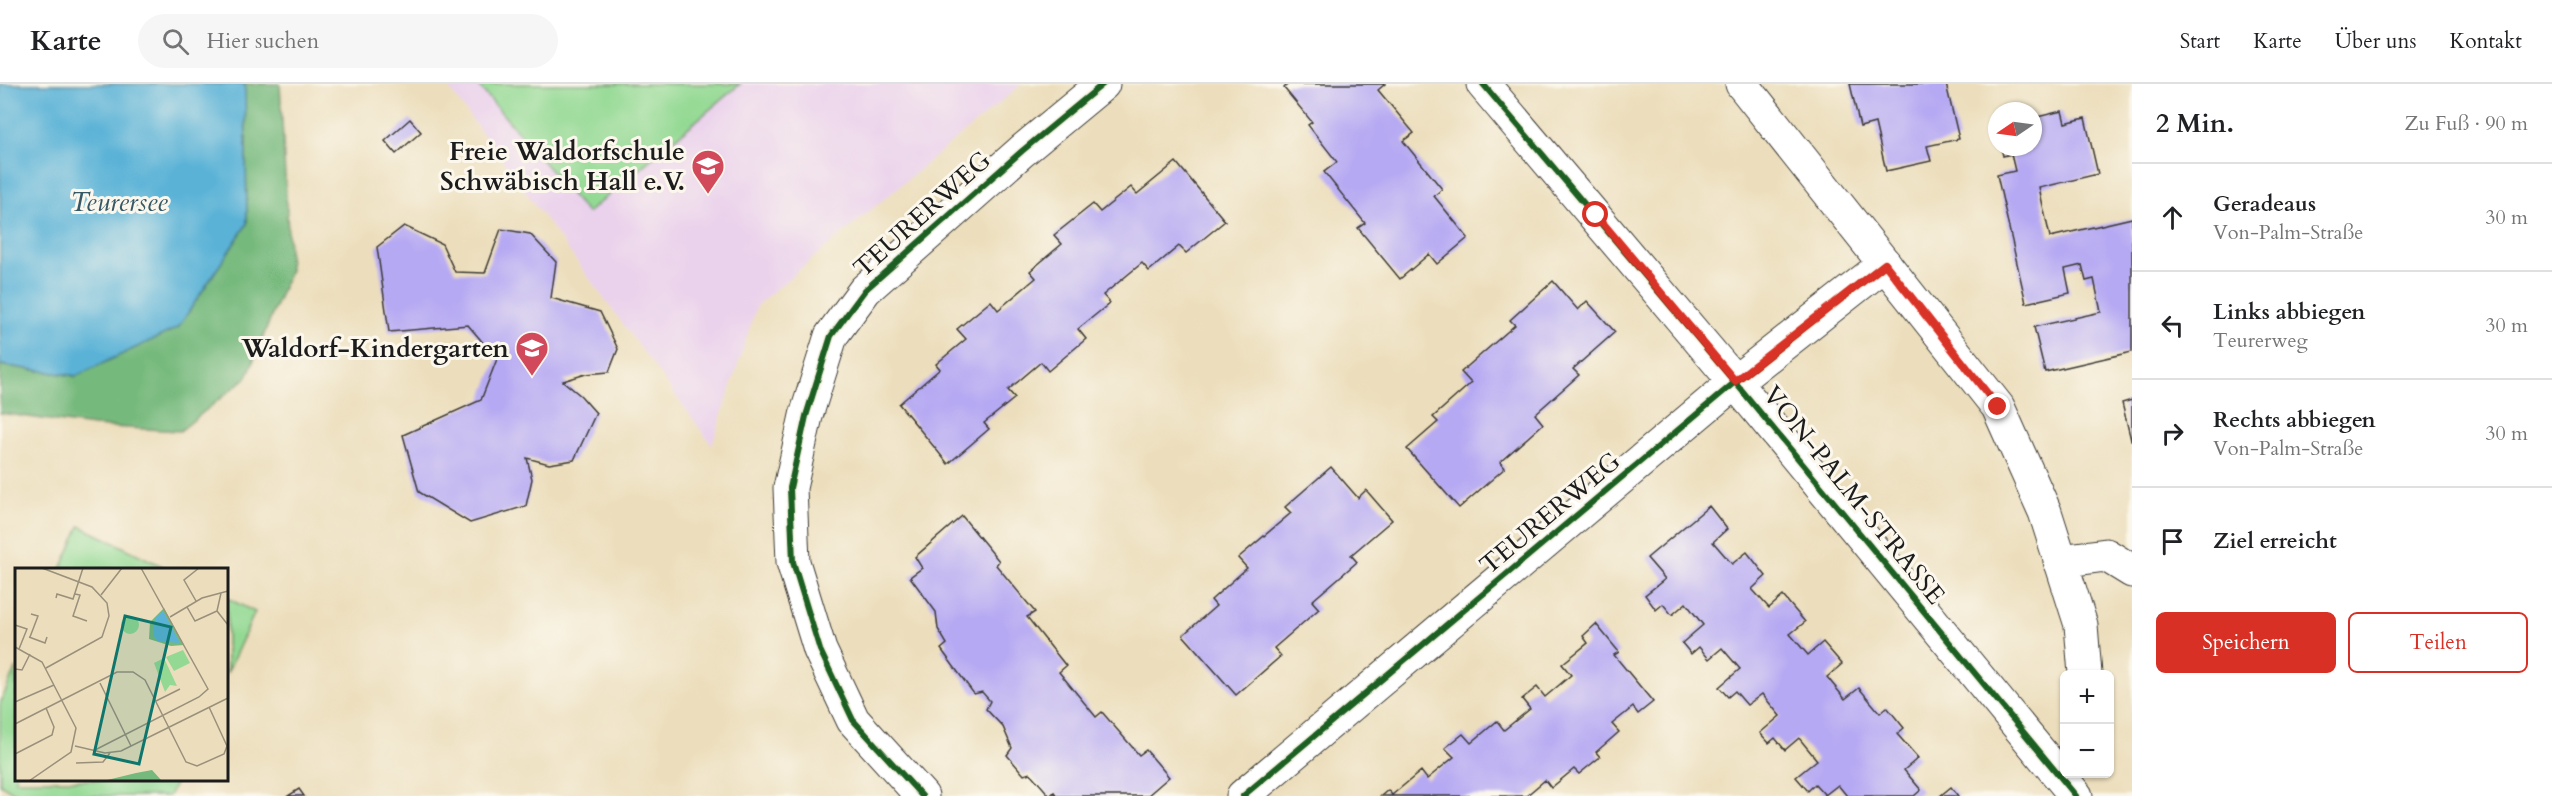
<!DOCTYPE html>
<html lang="de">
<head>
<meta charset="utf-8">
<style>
  body { margin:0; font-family:Cardo,serif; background:#f6f6f6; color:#202124 }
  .controls { position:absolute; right:18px; bottom:18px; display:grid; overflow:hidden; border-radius:9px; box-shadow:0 2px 4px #0004 }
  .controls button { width:54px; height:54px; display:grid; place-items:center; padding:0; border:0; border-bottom:2px solid #e0e0e0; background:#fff; color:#202124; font:30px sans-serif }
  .compass { position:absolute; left:1988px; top:18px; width:54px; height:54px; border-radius:50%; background:#fff; box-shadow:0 2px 4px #0004; rotate:257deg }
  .stop { position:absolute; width:18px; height:18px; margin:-14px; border:4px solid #d93025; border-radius:50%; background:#fff }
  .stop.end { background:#d93025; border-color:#fff; box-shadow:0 2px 6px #0008 }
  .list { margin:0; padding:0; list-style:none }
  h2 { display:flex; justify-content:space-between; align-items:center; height:78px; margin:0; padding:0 24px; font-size:26px }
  h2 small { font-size:20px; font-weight:400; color:#757577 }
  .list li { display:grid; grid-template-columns:39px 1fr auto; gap:18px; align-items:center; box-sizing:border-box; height:108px; padding:0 24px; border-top:2px solid #e0e0e0 }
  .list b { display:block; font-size:22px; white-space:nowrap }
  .list p { margin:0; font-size:20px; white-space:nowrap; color:#757577 }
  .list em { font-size:20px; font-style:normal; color:#757577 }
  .actions { display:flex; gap:12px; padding:18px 24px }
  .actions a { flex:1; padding:14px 0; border:2px solid #d93025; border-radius:9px; text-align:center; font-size:21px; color:#d93025 }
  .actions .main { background:#d93025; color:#fff }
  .icon { flex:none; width:33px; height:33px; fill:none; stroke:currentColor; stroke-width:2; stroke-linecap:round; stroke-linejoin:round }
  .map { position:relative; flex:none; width:2132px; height:712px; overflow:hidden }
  header { display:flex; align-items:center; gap:36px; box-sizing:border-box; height:84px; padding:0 30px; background:#fff; border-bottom:2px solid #e0e0e0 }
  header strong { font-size:28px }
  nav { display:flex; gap:33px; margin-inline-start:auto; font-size:21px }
  .search { width:420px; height:54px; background:#f6f6f6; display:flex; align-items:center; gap:15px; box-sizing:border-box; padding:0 21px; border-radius:33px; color:#757577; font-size:22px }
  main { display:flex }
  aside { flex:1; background:#fff }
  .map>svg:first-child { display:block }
  .built { fill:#ead1ec }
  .green { fill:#93d993; stroke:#587a58; stroke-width:1.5 }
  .forest { fill:#76b97d; stroke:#496a4c; stroke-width:1.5 }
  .water { fill:#5ab2d7; stroke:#3b677a; stroke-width:1.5 }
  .building { fill:#b6a9f3 }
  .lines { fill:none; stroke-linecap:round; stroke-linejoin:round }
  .street-casing { stroke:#3b3934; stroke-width:35 }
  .street { stroke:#fff; stroke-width:33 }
  .cycleway-casing { stroke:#fbf7ec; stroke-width:10 }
  .cycleway { stroke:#1b5e20; stroke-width:6 }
  .route { stroke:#d93025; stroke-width:8 }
  .labels { text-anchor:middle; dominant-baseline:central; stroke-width:6; stroke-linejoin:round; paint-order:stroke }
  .poi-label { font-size:26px; font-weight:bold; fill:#1c1c1c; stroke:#fbf7ec; text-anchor:end }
  .street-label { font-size:26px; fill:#1c1c1c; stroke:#fbf7ec }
  .water-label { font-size:27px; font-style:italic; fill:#355867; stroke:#fbf7ec }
  .inset-road { fill:none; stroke:#99907c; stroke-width:1.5 }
  .view { fill:#0f766e; fill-opacity:0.15; stroke:#0f766e; stroke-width:3 }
  .inset-edge { fill:none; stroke:#1c1c1c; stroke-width:3 }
</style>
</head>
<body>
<header>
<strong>Karte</strong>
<div class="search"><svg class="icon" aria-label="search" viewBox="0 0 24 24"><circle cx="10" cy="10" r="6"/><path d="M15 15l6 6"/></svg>Hier suchen</div>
<nav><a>Start</a><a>Karte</a><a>Über uns</a><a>Kontakt</a></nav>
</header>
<main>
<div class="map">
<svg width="2132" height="712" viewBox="0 0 2132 712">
  <rect width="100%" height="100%" fill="#fbf7ec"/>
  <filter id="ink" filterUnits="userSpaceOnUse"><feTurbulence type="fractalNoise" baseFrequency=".0167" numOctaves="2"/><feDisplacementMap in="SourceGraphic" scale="12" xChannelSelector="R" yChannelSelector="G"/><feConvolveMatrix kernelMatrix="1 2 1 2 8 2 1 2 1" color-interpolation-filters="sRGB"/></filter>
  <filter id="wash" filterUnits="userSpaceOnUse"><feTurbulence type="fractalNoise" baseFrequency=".008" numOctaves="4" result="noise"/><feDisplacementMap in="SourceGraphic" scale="24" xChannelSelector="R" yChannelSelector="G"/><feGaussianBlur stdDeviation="1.35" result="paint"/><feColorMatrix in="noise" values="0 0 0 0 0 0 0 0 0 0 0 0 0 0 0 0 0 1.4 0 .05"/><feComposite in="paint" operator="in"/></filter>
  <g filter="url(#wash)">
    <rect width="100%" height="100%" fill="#ecdebc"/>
    <path class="built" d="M446,0H1022L757,221L712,361Z"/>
    <g class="green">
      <path d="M477,0H740L587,129Z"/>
      <path d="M80,442L168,485H61Z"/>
      <path d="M227,514L255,528L227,589Z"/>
      <path d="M16,583V696H177L169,712H19L0,700V620Z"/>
    </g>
    <path class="forest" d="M245,0H280L290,186L247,293L180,347L93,342L0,329V281L76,292L247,140Z"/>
    <path class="water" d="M0,0H245L247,140L178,244L76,292L0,281Z"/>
    <g id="blocks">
      <g class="building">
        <path d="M1288,0H1385L1378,6L1414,49L1403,57L1442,105L1434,112L1468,154L1437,180L1429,170L1400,195L1358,144L1365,139L1324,88L1337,78L1308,41L1312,38L1284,4Z"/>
        <path d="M1850,0H1946L1959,55L1927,62L1931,77L1886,87L1875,39L1860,43Z"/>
        <path d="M2062,27L2065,39L2085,34L2098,90L2039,104L2050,153L2132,134V268L2045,288L2034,243L2101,228L2094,195L2086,197L2082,181L2065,185L2070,209L2026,219L1997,91L2015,87L2011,70L2003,72L2001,63H2033V34Z"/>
        <path d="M410,35L421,48L396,70L385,57Z"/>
        <path d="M1176,78L1225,137L1186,169L1179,162L1149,187L1142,179L1103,211L1110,219L1078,245L1086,255L1048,287L1041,278L1008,306L1015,314L984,339L989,345L948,380L899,320L940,285L936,280L966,255L957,245L991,217L998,226L1036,194L1030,187L1062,160L1054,151L1093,120L1100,128L1131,103L1137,110Z"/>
        <path d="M404,142L442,160L455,188L485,189L501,145L530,150L556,178L551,214L600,228L618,265L609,288L586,290L563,297L581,312L596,329L574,376L549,380L527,374L532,395L526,422L470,439L419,408L403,351L481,316L497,275L468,241L389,248L377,163Z"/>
        <path d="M1553,197L1578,226L1587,217L1615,248L1573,285L1579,291L1535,330L1543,340L1500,378L1505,384L1459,424L1407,365L1438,338L1433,333L1471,299L1461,288L1515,241L1510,236Z"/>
        <path d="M2132,316V356H2131L2122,319Z"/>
        <path d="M1331,383L1358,414L1366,406L1392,436L1351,471L1357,478L1312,517L1319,525L1274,564L1281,572L1236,611L1183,551L1216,522L1211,516L1247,484L1238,474L1291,429L1285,423Z"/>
        <path d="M1709,422L1727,445L1713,458L1732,480L1747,468L1766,492L1752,505L1769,524L1783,512L1805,538L1790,550L1808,571L1823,558L1842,580L1827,593L1845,615L1859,604L1880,629L1887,623L1904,644L1897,650L1918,674L1904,686L1921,706L1914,712H1847L1838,701L1825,711L1815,700L1808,707L1796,693L1817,676L1799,654L1785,666L1775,654L1769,659L1760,649L1780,632L1762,610L1747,621L1735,607L1728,613L1719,603L1740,585L1722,564L1709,575L1699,563L1691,570L1682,559L1703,541L1686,519L1672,531L1663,520L1656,526L1645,511L1665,495L1647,474Z"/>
        <path d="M962,432L999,477L996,481L1035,528L1027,533L1066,582L1059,588L1096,633L1102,628L1139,671L1146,666L1169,693L1147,712H1057L1054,708L1050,712L1030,689L1024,691L1007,671L1012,664L1003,643L986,625L990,617L982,608L974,610L941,565L947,560L938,545L936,528L910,493L922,484L915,473Z"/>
        <path d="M1596,540L1619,568L1614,571L1653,618L1638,630L1633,623L1612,640L1619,648L1596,668L1600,673L1579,690L1574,685L1551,704L1545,696L1526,712H1381L1388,706L1392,711L1421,687L1427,695L1454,673L1445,664L1463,650L1471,659L1497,637L1504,646L1530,625L1522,615L1537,603L1545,613L1571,591L1562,580L1588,559L1583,552Z"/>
        <path d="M1951,703L1958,712H1940Z"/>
        <path d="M299,705L304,712H288Z"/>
      </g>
    </g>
  </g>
  <g filter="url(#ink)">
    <use href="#blocks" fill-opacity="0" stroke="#3b3934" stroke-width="1.5"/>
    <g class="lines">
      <g class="street-casing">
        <g id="street">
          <path d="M1483,0L1735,298L2076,712"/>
          <path d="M1742,0L1998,323L2045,428L2081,541L2085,590"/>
          <path d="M2060,477L2106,471L2132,487"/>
          <path d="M922,712L853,636L820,566L793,478L790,404L806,332L831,252L865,206L1022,67L1103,0"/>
          <path d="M1243,712L1735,298L1885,180"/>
        </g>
      </g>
      <use href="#street" class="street"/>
      <g class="cycleway-casing">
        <g id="cycleway">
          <path d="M1483,0L1735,298L2076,712"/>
          <path d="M922,712L853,636L820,566L793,478L790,404L806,332L831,252L865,206L1022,67L1103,0"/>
          <path d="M1243,712L1735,298L1885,180"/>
        </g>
      </g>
      <use href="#cycleway" class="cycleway"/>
    </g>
  </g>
  <g class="lines" filter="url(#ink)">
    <path class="route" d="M1596,131L1735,297L1885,180L1998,323"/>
  </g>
  <defs>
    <g id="school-pin" transform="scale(1.725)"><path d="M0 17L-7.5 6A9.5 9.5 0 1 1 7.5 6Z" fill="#d1495b" stroke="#fbf7ec"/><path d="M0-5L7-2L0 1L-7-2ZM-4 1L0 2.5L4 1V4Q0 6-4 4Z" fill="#fff"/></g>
  </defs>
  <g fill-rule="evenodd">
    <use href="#school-pin" x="708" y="82"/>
    <use href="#school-pin" x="532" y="264"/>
  </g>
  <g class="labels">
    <g class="poi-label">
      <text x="685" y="67">Freie Waldorfschule<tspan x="685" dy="30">Schwäbisch Hall e.V.</tspan></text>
      <text x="509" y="264">Waldorf-Kindergarten</text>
    </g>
    <g class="street-label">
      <text transform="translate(922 130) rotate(-42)">TEURERWEG</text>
      <text transform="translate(1854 411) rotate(51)">VON-PALM-STRASSE</text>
      <text transform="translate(1550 429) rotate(-40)">TEURERWEG</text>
    </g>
    <g class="water-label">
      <text x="119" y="118">Teurersee</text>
    </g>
  </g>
  <g transform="translate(15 484)">
    <rect width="213" height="213" fill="#ecdebc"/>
    <path d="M106 57a9 9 0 1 1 18 0a9 9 0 1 1-18 0ZM168,82L175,95L159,103L151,89ZM149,90L162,118L155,117L150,124L139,95Z" fill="#93d993"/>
    <path d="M149,40L169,77L156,78L134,71L135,54ZM137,202L147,213H88L121,205Z" fill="#76b97d"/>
    <path d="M148,43L165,75L143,73L138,67L140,50Z" fill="#5ab2d7"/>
    <path class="inset-road" d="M27,0L77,19L92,35L94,48L87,69L31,100M60,26L65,27L58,48L72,53M86,27L107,0M41,30L42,26L58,31L68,0M181,33L169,12L184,0M172,39L180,53L202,43L213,57M202,43L206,25M155,49L187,30L213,23M0,57L12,61L4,81M14,69L30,75L32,69M15,69L23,48L16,46M0,79L27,94L61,160L56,184L14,213M0,101L7,102L15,86M85,115L116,178M141,133L165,121M0,134L39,117M0,156L102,104H118L130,112L171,194L182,198L209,186L212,178L194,139M60,178L90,185L106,183L213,130M78,183L184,129L193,121L126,0M0,186L37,167L39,159L31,140M61,195L88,194L95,185"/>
    <path class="view" d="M110,48L156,59L124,196L79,186Z"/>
    <rect width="213" height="213" class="inset-edge"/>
  </g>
</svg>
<div class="controls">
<button>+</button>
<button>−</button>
</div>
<svg class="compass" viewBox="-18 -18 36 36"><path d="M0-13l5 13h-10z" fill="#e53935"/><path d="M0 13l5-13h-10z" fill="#757577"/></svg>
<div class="stop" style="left:1596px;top:131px"></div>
<div class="stop end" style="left:1998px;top:323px"></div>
</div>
<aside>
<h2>2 Min.<small>Zu Fuß · 90 m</small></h2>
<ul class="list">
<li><svg class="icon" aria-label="ahead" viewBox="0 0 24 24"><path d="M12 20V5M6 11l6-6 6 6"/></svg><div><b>Geradeaus</b><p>Von-Palm-Straße</p></div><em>30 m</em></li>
<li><svg class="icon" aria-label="left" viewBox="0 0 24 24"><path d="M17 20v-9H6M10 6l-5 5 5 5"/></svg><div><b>Links abbiegen</b><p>Teurerweg</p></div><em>30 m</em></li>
<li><svg class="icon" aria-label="right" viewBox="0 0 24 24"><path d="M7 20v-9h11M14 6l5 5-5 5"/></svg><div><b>Rechts abbiegen</b><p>Von-Palm-Straße</p></div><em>30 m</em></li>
<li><svg class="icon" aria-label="arrive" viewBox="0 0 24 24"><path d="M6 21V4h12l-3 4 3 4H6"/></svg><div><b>Ziel erreicht</b></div></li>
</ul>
<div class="actions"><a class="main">Speichern</a><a>Teilen</a></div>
</aside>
</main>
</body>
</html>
